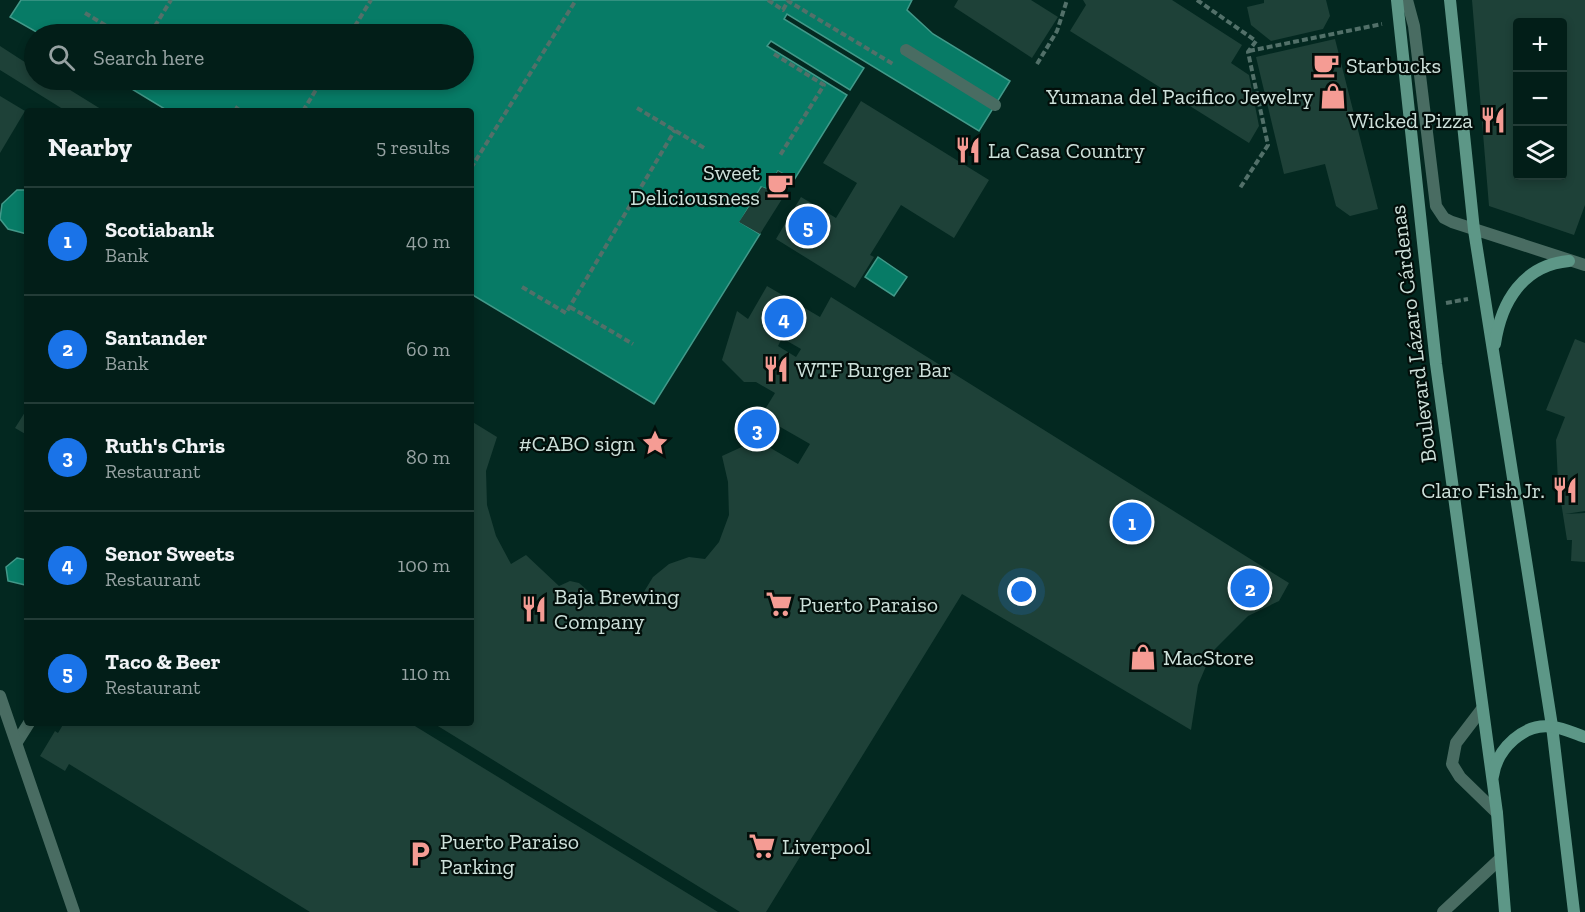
<!DOCTYPE html>
<html lang="en">
<head>
<meta charset="utf-8">
<style>
  body { margin:0; font-family:"Zilla Slab",serif; background:#102b25; color:#f1f3f6 }
  .controls { position:absolute; right:18px; top:18px; display:grid; overflow:hidden; border-radius:6px; box-shadow:0 3px 9px #0003 }
  .controls button { width:54px; height:54px; display:grid; place-items:center; padding:0; border:0; border-bottom:2px solid #233c37; background:#021e18; color:#f1f3f6; font:30px sans-serif }
  .you { position:absolute; left:1022px; top:592px; width:21px; height:21px; margin:-15px; border:4px solid #fff; border-radius:50%; background:#1a73e8; box-shadow:0 0 0 9px #1a73e833 }
  .badge { display:grid; place-items:center; width:39px; height:39px; border-radius:50%; background:#1a73e8; color:#fff; font-size:20px; font-weight:700 }
  .pin { position:absolute; translate:-50% -50%; border:3px solid #fff; box-shadow:0 2px 6px #0006 }
  .list { margin:0; padding:0; list-style:none }
  h2 { display:flex; justify-content:space-between; align-items:center; height:78px; margin:0; padding:0 24px; font-size:26px }
  h2 small { font-size:20px; font-weight:400; color:#96a2a2 }
  .list li { display:grid; grid-template-columns:39px 1fr auto; gap:18px; align-items:center; box-sizing:border-box; height:108px; padding:0 24px; border-top:2px solid #233c37 }
  .list b { display:block; font-size:22px; white-space:nowrap }
  .list p { margin:0; font-size:20px; white-space:nowrap; color:#96a2a2 }
  .list em { font-size:20px; font-style:normal; color:#96a2a2 }
  .icon { flex:none; width:33px; height:33px; fill:none; stroke:currentColor; stroke-width:2; stroke-linecap:round; stroke-linejoin:round }
  .map { position:relative; flex:none; width:1585px; height:912px; overflow:hidden }
  .search { position:absolute; background:#021e18; box-shadow:0 3px 9px #0003; left:24px; top:24px; width:450px; height:66px; display:flex; align-items:center; gap:15px; box-sizing:border-box; padding:0 21px; border-radius:33px; color:#96a2a2; font-size:22px }
  .panel { position:absolute; background:#021e18; box-shadow:0 3px 9px #0003; left:24px; top:108px; width:450px; height:618px; border-radius:6px }
  .map>svg:first-child { display:block }
  .water { fill:#077b66; stroke:#429989; stroke-width:1.5 }
  .building { fill:#1e4138; fill-rule:evenodd }
  .lines { fill:none; stroke-linecap:round; stroke-linejoin:round }
  .path { stroke:#527069; stroke-width:4; stroke-dasharray:6 3; stroke-linecap:butt }
  .lane { stroke:#496c62; stroke-width:12 }
  .street { stroke:#496c62; stroke-width:12 }
  .secondary { stroke:#5d9787; stroke-width:12 }
  .labels { text-anchor:middle; dominant-baseline:central; stroke-width:4.5; stroke-linejoin:round; paint-order:stroke }
  .poi-label { font-size:22px; fill:#cde0da; stroke:#020e0a; text-anchor:start }
  .street-label { font-size:22px; fill:#cde0da; stroke:#020e0a }
</style>
</head>
<body>
<div class="map">
<svg width="1585" height="912" viewBox="0 0 1585 912">
  <rect width="100%" height="100%" fill="#032820"/>
  <g class="water">
    <path d="M21,0H912L907,10L933,34L1010,81L979,131L787,14L784,19L864,68L850,90L771,41L767,46L847,95L794,180L778,171L767,189L761,187L740,222L760,234L654,404L471,294V111H168L117,80H464V34H40L10,17Z"/>
    <path d="M17,190H27V234L8,229L0,219L2,204Z"/>
    <path d="M878,257L907,277L894,296L865,277Z"/>
    <path d="M17,558L27,560V588L25,585L8,581L6,567Z"/>
  </g>
  <g class="building">
    <path d="M958,0H1031L1058,17L1032,58L954,7Z"/>
    <path d="M1083,0H1172L1242,45L1231,63L1249,75L1259,126L1249,143L1070,31L1086,5Z"/>
    <path d="M1264,0H1326L1330,16L1323,29L1271,41L1251,25L1247,7L1264,3Z"/>
    <path d="M1472,0H1585V205L1574,235L1489,206ZM1518,22H1563V176H1518Z"/>
    <path d="M1335,39L1378,209L1350,216L1336,206L1325,164L1284,174L1256,57Z"/>
    <path d="M0,46L34,68V80H54L104,111H66L0,70Z"/>
    <path d="M0,96L25,111L0,153Z"/>
    <path d="M861,101L989,180L954,238L901,205L870,255L874,257L855,288L776,239L801,197L836,218L857,183L823,163Z"/>
    <path d="M778,171L794,180L760,234L739,222L762,187L767,189Z"/>
    <path d="M767,286L820,317L831,297L1289,583L1279,601L1248,616L1212,652L1198,685L1191,730L962,594L766,912H740L433,723H471V421L497,437L486,471L487,505L496,536L511,564L526,555L559,586L570,581L579,583L588,591L591,606L642,595L653,577L669,564L689,557L705,559L719,542L729,515L728,482L722,456L757,440L798,464L810,444L761,416L775,393L756,382H744L722,360L737,311L748,319ZM782,338L801,349L796,357L778,346Z"/>
    <path d="M1575,339L1585,343V511L1565,514L1585,513V562L1571,561L1572,540H1567L1558,483L1556,440L1565,417L1546,410Z"/>
    <path d="M27,409V435L15,428Z"/>
    <path d="M64,723H410L718,912H310L69,764L65,771L40,756L55,731L58,733Z"/>
  </g>
  <g class="lines">
    <g class="path">
      <path d="M768,0L783,10L788,1L893,64"/>
      <path d="M1197,0L1256,41L1248,52L1268,145L1240,188"/>
      <path d="M85,13L120,34"/>
      <path d="M150,34L171,0"/>
      <path d="M350,34L371,0"/>
      <path d="M1249,51L1382,24"/>
      <path d="M774,54L824,85L779,157"/>
      <path d="M1037,64L1057,31L1067,0"/>
      <path d="M235,107L241,111"/>
      <path d="M637,108L706,149"/>
      <path d="M303,111L322,80"/>
      <path d="M471,168L576,0"/>
      <path d="M471,256L473,257"/>
      <path d="M522,287L566,313L675,130"/>
      <path d="M1446,303L1468,299"/>
      <path d="M570,307L633,344"/>
    </g>
    <g class="lane">
      <path d="M906,50L995,105"/>
      <path d="M1482,709L1456,743L1452,764L1460,777L1497,813"/>
      <path d="M17,742L29,723"/>
    </g>
    <g class="street">
      <path d="M1407,0L1414,26L1436,206L1444,218L1452,222L1585,265"/>
      <path d="M0,696L74,912"/>
      <path d="M1443,912L1500,859"/>
    </g>
    <g class="secondary">
      <path d="M1397,0L1436,364L1497,813L1505,912"/>
      <path d="M1450,0L1474,230L1552,726L1574,912"/>
      <path d="M1495,344C1501,302 1523,265 1569,261"/>
      <path d="M1493,776C1497,749 1524,722 1553,727C1564,728 1575,734 1585,737"/>
    </g>
  </g>
  <defs>
    <g id="cafe-bare" transform="scale(2.07)"><path d="M-5.5-4.5H6V0H3Q3 3.5 0 3.5H-2.5Q-5.5 3.5-5.5 0ZM3-3.2v2h1.7v-2ZM-6 4.5H4V6H-6Z" fill="#f59c94" stroke="#020e0a" stroke-width="2.5" paint-order="stroke"/></g>
    <g id="shop-bare" transform="scale(2.07)"><path d="M-5-2.5h2.3a2.7 3.5 0 0 1 5.4 0H5L5.5 6h-11ZM-1.5-2.5h3a1.5 2.3 0 0 0-3 0Z" fill="#f59c94" stroke="#020e0a" stroke-width="2.5" paint-order="stroke"/></g>
    <g id="restaurant-bare" transform="scale(2.07)"><path d="M-5-6h1v4h1v-4h1v4h1v-4h1v5L-1.5 .5V6h-2V.5L-5-1ZM5-6V6H3V1.5H1.5Q1.5-4 5-6Z" fill="#f59c94" stroke="#020e0a" stroke-width="2.5" paint-order="stroke"/></g>
    <g id="sight-bare" transform="scale(2.07)"><path d="M0-6L1.8-2.2L6-1.7L2.9 1.2L3.7 5.4L0 3.3L-3.7 5.4L-2.9 1.2L-6-1.7L-1.8-2.2Z" fill="#f59c94" stroke="#020e0a" stroke-width="2.5" paint-order="stroke"/></g>
    <g id="supermarket-bare" transform="scale(2.07)"><path d="M-6-5.5h2.5l.6 2H6L4.5 2H-2.5L-4.4-4H-6ZM-1.5 3.2a1.3 1.3 0 1 0 .1 0ZM3 3.2a1.3 1.3 0 1 0 .1 0Z" fill="#f59c94" stroke="#020e0a" stroke-width="2.5" paint-order="stroke"/></g>
    <g id="parking-bare" transform="scale(2.07)"><path d="M-3.5-5.5H1a3.5 3.5 0 0 1 0 7H-1V5.5H-3.5ZM-1-3.4V-.6H.8a1.4 1.4 0 0 0 0-2.8Z" fill="#f59c94" stroke="#020e0a" stroke-width="2.5" paint-order="stroke"/></g>
  </defs>
  <g fill-rule="evenodd">
    <use href="#cafe-bare" x="1326" y="65"/>
    <use href="#shop-bare" x="1333" y="96"/>
    <use href="#restaurant-bare" x="1493" y="120"/>
    <use href="#restaurant-bare" x="968" y="150"/>
    <use href="#cafe-bare" x="780" y="185"/>
    <use href="#restaurant-bare" x="776" y="369"/>
    <use href="#sight-bare" x="655" y="443"/>
    <use href="#restaurant-bare" x="1565" y="490"/>
    <use href="#supermarket-bare" x="779" y="604"/>
    <use href="#restaurant-bare" x="534" y="609"/>
    <use href="#shop-bare" x="1143" y="657"/>
    <use href="#supermarket-bare" x="762" y="846"/>
    <use href="#parking-bare" x="420" y="854"/>
  </g>
  <g class="labels">
    <g class="poi-label">
      <text x="1346" y="65">Starbucks</text>
      <text x="1313" y="96" text-anchor="end">Yumana del Pacifico Jewelry</text>
      <text x="1473" y="120" text-anchor="end">Wicked Pizza</text>
      <text x="988" y="150">La Casa Country</text>
      <text x="760" y="172" text-anchor="end">Sweet<tspan x="760" dy="25">Deliciousness</tspan></text>
      <text x="796" y="369">WTF Burger Bar</text>
      <text x="635" y="443" text-anchor="end">#CABO sign</text>
      <text x="1545" y="490" text-anchor="end">Claro Fish Jr.</text>
      <text x="554" y="596">Baja Brewing<tspan x="554" dy="25">Company</tspan></text>
      <text x="799" y="604">Puerto Paraiso</text>
      <text x="1163" y="657">MacStore</text>
      <text x="440" y="841">Puerto Paraiso<tspan x="440" dy="25">Parking</tspan></text>
      <text x="782" y="846">Liverpool</text>
    </g>
    <g class="street-label">
      <text transform="translate(1413 334) rotate(-97)">Boulevard Lázaro Cárdenas</text>
    </g>
  </g>
</svg>
<div class="controls">
<button>+</button>
<button>−</button>
<button><svg class="icon" aria-label="layers" viewBox="0 0 24 24"><path d="M12 4l9 5-9 5-9-5zM3 14l9 5 9-5"/></svg></button>
</div>
<div class="you"></div>
<div class="pin badge" style="left:1132px;top:522px">1</div>
<div class="pin badge" style="left:1250px;top:588px">2</div>
<div class="pin badge" style="left:757px;top:429px">3</div>
<div class="pin badge" style="left:784px;top:318px">4</div>
<div class="pin badge" style="left:808px;top:226px">5</div>
<div class="search"><svg class="icon" aria-label="search" viewBox="0 0 24 24"><circle cx="10" cy="10" r="6"/><path d="M15 15l6 6"/></svg>Search here</div>
<section class="panel">
<h2>Nearby<small>5 results</small></h2>
<ul class="list">
<li><span class="badge">1</span><div><b>Scotiabank</b><p>Bank</p></div><em>40 m</em></li>
<li><span class="badge">2</span><div><b>Santander</b><p>Bank</p></div><em>60 m</em></li>
<li><span class="badge">3</span><div><b>Ruth's Chris</b><p>Restaurant</p></div><em>80 m</em></li>
<li><span class="badge">4</span><div><b>Senor Sweets</b><p>Restaurant</p></div><em>100 m</em></li>
<li><span class="badge">5</span><div><b>Taco &amp; Beer</b><p>Restaurant</p></div><em>110 m</em></li>
</ul>
</section>
</div>
</body>
</html>
